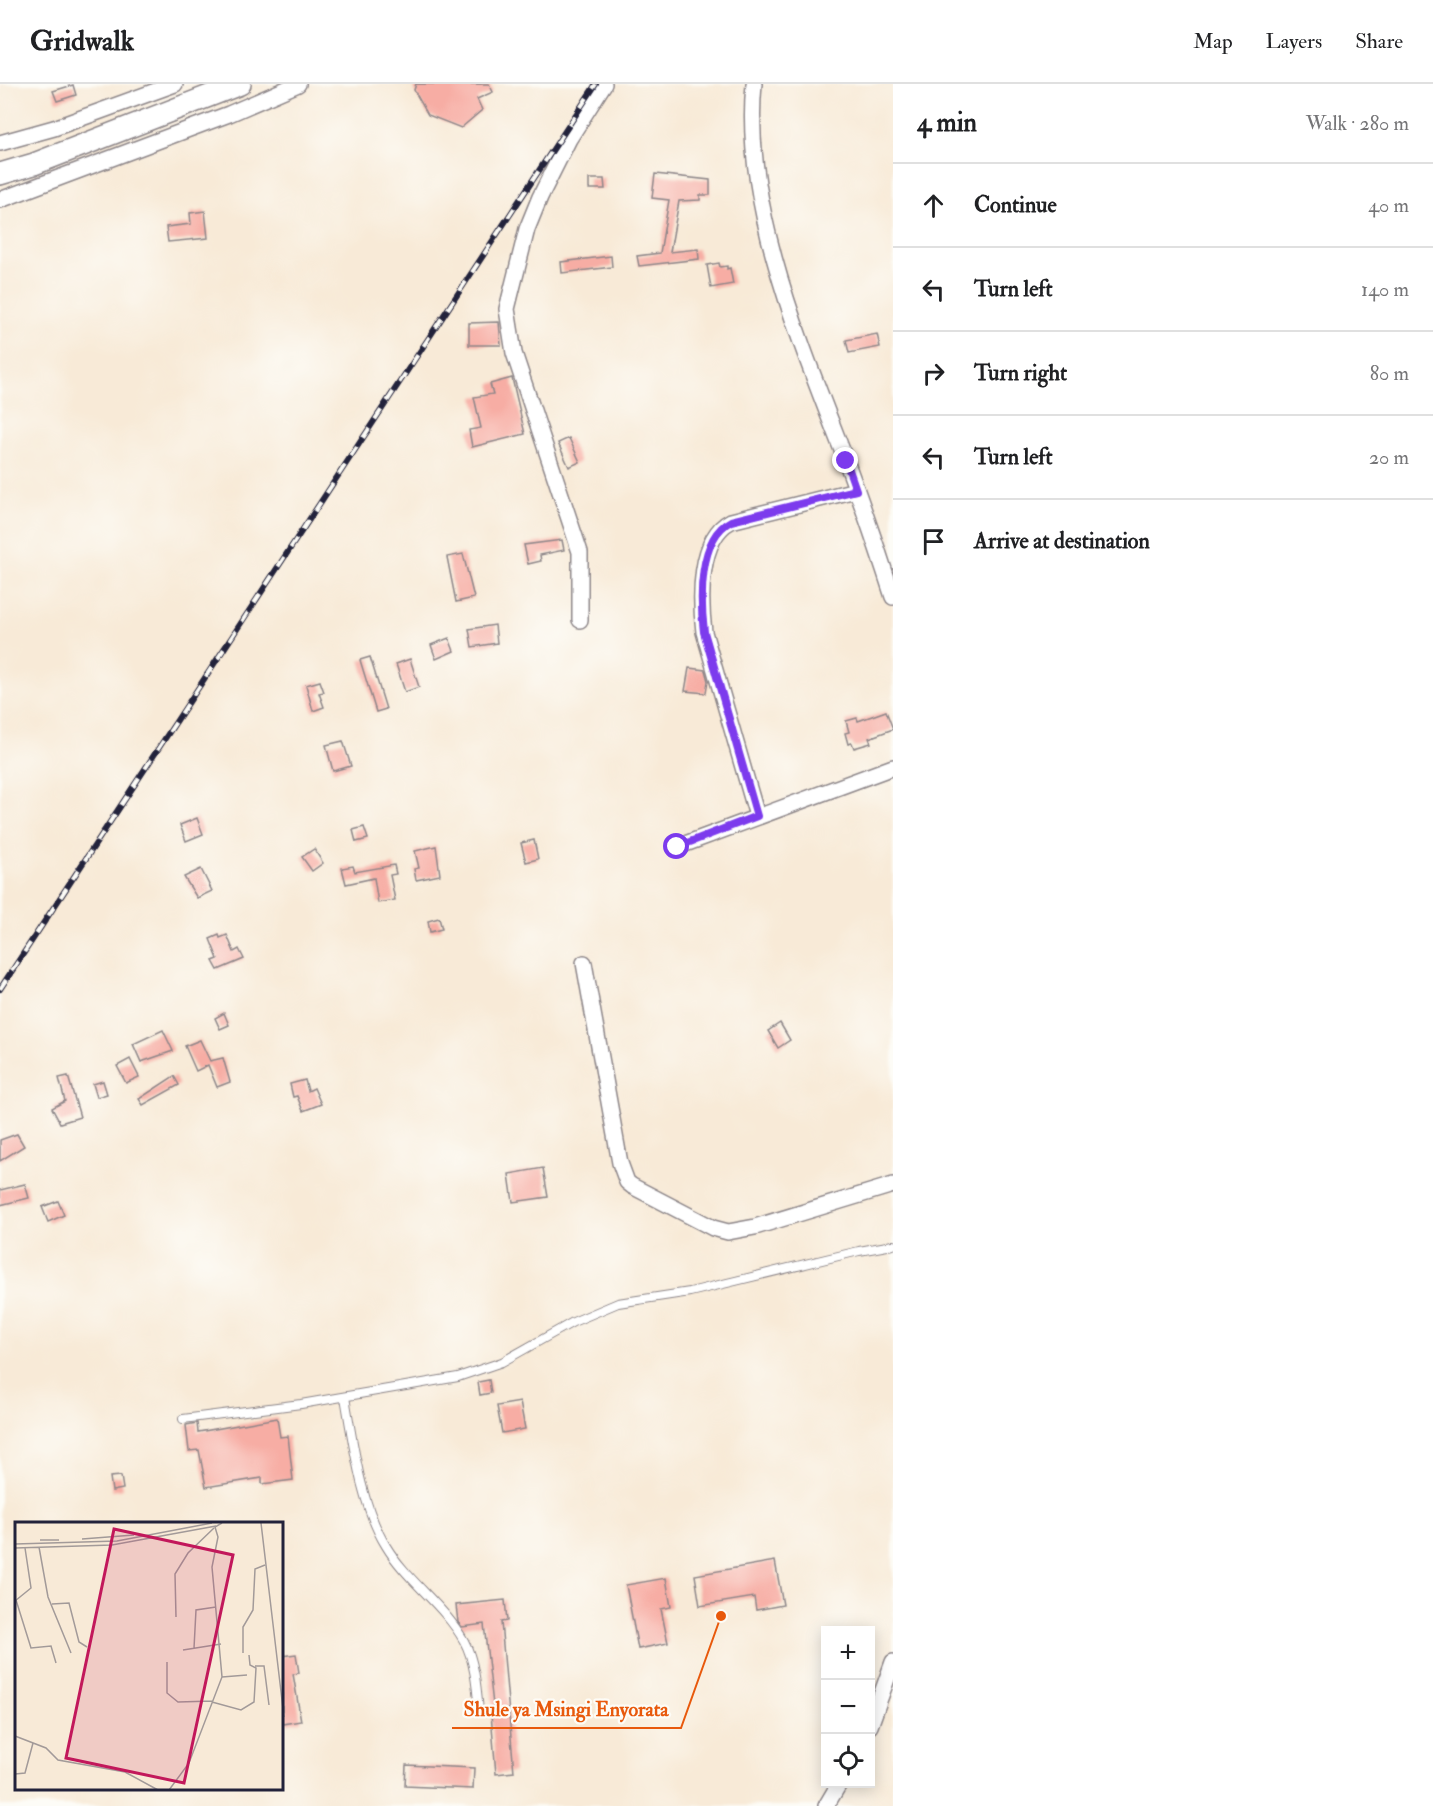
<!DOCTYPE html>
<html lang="en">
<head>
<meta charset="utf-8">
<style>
  body { margin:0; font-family:"IM FELL Double Pica",serif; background:#f2f2f2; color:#202124 }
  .controls { position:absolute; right:18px; bottom:18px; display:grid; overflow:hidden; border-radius:0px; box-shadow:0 3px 15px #0003 }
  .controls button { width:54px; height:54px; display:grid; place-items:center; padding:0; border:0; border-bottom:2px solid #e0e0e0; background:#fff; color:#202124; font:30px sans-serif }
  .stop { position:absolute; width:18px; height:18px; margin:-14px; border:4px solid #7c3aed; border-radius:50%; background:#fff }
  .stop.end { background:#7c3aed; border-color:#fff; box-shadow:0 2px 6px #0008 }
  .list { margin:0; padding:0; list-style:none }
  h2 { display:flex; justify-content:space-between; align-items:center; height:78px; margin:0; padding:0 24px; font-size:26px }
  h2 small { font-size:20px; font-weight:400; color:#757577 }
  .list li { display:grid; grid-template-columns:39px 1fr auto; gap:18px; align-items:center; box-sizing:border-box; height:84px; padding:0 24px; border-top:2px solid #e0e0e0 }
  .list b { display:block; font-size:22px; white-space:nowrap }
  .list em { font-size:20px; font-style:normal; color:#757577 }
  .icon { flex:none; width:33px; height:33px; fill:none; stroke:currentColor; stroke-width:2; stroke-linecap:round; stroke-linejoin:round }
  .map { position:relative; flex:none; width:893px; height:1722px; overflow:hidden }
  header { display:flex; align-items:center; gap:36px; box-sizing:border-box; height:84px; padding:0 30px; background:#fff; border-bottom:2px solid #e0e0e0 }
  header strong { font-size:28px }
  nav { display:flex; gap:33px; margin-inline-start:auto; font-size:21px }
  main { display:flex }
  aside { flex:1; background:#fff }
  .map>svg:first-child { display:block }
  .building { fill:#f7ada4 }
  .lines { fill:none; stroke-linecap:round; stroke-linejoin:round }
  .lane-casing { stroke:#8d8689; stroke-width:10 }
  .street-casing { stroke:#8d8689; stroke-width:18 }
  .secondary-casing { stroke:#8d8689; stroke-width:24 }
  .lane { stroke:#fff; stroke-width:8 }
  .street { stroke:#fff; stroke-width:15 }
  .secondary { stroke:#fff; stroke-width:21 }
  .rail-casing { stroke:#22223b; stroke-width:6 }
  .rail { stroke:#fdfcf7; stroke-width:4; stroke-dasharray:11; stroke-linecap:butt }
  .route { stroke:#7c3aed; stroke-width:8 }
  .inset-road { fill:none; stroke:#a29a99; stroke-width:1.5 }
  .view { fill:#c2185b; fill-opacity:0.15; stroke:#c2185b; stroke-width:3 }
  .inset-edge { fill:none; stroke:#22223b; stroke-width:3 }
  .leader { fill:none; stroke:#e8590c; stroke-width:2 }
  .callout-dot { fill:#e8590c; stroke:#fdfcf7; stroke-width:2 }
  .callout-label { font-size:20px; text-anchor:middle; font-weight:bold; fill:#e8590c; stroke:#fdfcf7; stroke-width:4.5; stroke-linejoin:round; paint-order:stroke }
</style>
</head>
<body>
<header>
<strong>Gridwalk</strong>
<nav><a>Map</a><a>Layers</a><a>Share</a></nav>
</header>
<main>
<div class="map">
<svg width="893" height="1722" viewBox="0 0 893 1722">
  <rect width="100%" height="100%" fill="#fdfcf7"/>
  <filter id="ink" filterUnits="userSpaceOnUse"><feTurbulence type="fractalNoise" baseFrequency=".0167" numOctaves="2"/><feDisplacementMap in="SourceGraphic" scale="12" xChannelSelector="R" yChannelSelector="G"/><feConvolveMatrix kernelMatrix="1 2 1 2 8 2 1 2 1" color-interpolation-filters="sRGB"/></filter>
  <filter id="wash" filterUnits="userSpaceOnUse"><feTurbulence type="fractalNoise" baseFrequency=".008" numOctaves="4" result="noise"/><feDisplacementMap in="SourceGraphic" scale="24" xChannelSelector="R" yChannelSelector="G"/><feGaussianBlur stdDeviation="1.35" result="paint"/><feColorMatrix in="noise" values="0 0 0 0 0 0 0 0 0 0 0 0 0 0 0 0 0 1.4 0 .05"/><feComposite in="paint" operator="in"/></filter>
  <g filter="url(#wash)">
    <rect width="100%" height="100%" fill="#f8ead7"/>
    <g id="blocks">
      <g class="building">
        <path d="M416,0H489L493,8L477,15L482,26L461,44L428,31L414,6Z"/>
        <path d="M73,1L76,11L57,17L53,7Z"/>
        <path d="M655,90L710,96V111H700V116L679,117L670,168L698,165L699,175L639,182L637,172L660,169L669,116L652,114Z"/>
        <path d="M589,95H604L605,105H589Z"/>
        <path d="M205,127L208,154L168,158L166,143L191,140L190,129Z"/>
        <path d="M611,172L612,183L562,189L561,178Z"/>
        <path d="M719,179L720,183L727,182V185L730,184L733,200L711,204L707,181Z"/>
        <path d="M499,238L501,261H469V239Z"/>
        <path d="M877,250L880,263L849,269L846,256Z"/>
        <path d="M512,294L525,350L472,363L469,346L481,344L474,313L493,310L490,300Z"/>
        <path d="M569,354L580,378L569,383L558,359Z"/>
        <path d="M562,456L564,466L540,471L541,477L528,480L524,461Z"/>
        <path d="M463,470L474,514L456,518L447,473Z"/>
        <path d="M495,541L497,559L472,563L469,545Z"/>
        <path d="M449,554L454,567L436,575L431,561Z"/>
        <path d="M370,573L386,625L376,628L360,576Z"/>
        <path d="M410,575L419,603L405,608L396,580Z"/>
        <path d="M689,584L705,586L708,597L706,609L685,607Z"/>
        <path d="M320,597L324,608L319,609L324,623L313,627L306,601Z"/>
        <path d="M886,627L893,645L869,654L871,659L854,664L852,659L848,660L845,649L849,648L846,637L857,634L858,637Z"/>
        <path d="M343,657L351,682L333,687L326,661Z"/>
        <path d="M197,734L203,750L186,757L180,741Z"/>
        <path d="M364,743L368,755L356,758L353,746Z"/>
        <path d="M534,756L538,775L526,778L521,759Z"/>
        <path d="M436,762L440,791L416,796L414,785L419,784L415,767Z"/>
        <path d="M314,765L323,779L312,787L302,773Z"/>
        <path d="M394,781L396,790L390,791L395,816L378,819L374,794L346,800L342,784L353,782L355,788Z"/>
        <path d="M201,785L212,807L197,814L184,793Z"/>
        <path d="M439,834L442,845L430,848L428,837Z"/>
        <path d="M219,851L220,854L227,851L234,868L239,865L244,875L218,886L213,877L218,875L210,855Z"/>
        <path d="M224,929L229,941L220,945L215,934Z"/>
        <path d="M780,939L790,956L778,964L768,947Z"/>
        <path d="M163,946L173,967L141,978L133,960Z"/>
        <path d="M200,956L210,977L223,974L230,998L217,1003L208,981L196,987L185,962Z"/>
        <path d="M130,975L139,993L126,999L117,982Z"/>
        <path d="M68,992L80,1033L60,1039L52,1024L65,1017L59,994Z"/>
        <path d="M174,992L179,1001L143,1021L139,1015Z"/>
        <path d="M305,996L308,1007L314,1004L321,1020L303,1027L297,1012L293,1013L290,1000Z"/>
        <path d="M103,997L107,1010L97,1013L93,1000Z"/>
        <path d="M17,1050L24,1062L0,1077V1056Z"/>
        <path d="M543,1084L548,1113L513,1118L509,1090Z"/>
        <path d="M25,1100L29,1114L0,1121V1106Z"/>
        <path d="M58,1117L64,1131L48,1138L42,1123Z"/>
        <path d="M489,1296L491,1309L480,1311L478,1298Z"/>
        <path d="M520,1318L525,1345L502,1349L497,1322Z"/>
        <path d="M277,1334L280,1353L288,1352L293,1396L262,1400V1394L206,1403L199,1366L189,1367L186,1341L197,1339L198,1348Z"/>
        <path d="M121,1392L123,1405L112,1407L110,1393Z"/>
        <path d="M775,1477L783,1521L756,1526L754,1513L700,1522L695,1491Z"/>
        <path d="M666,1494L671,1523L661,1525L668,1559L638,1565L626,1501Z"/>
        <path d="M505,1516L507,1537L501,1538L514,1688L496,1690L491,1630H494L484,1540L462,1543L458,1538L456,1521Z"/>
        <path d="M296,1570L299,1589L293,1590L301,1637L282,1640V1572Z"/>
        <path d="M406,1681L474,1684L473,1705L405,1702Z"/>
      </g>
    </g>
  </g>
  <g filter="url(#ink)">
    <use href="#blocks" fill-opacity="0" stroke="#8d8689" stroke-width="1.5"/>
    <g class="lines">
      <g class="lane-casing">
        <g id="lane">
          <path d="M345,1313C353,1359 361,1422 386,1462C407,1497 444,1521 464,1557C475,1577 477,1606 479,1628"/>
          <path d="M183,1335L301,1320L458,1293L502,1278L573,1238L618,1219L690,1208L859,1167L893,1161"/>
        </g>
      </g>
      <g class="street-casing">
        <g id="street">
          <path d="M754,0C742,122 802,262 845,374C862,420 878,466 893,513"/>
          <path d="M0,59L54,44L175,0"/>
          <path d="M0,116L229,30L298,0"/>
          <path d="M580,536V468L514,269L507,225L527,145L540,113L569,55L604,0"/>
          <path d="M757,732L704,548C700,516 698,454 731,437L856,406"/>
          <path d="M677,763L893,683"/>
          <path d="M584,879L620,1079L627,1098L632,1102L713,1144L728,1148L755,1143L893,1101"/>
          <path d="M870,1642L893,1578"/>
          <path d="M826,1722L839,1700"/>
        </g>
      </g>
      <g class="secondary-casing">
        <path id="secondary" d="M0,90L34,80L240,0"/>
      </g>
      <use href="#lane" class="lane"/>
      <use href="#street" class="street"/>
      <use href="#secondary" class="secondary"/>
      <g class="rail-casing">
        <path id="rail" d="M0,905L596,0"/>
      </g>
      <use href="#rail" class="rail"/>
    </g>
  </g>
  <g class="lines" filter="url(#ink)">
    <path class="route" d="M677,763L757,732L704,548C700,516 698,454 731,437L856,406L846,377"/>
  </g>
  <g transform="translate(15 1438)">
    <rect width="268" height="268" fill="#f8ead7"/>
    <path class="inset-road" d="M246,1L269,195M67,17L119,13M25,18H44M0,22L102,19L197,1M24,25L33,75L56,131M0,26L97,23L201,4M1,78L16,126L36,124L41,141M0,79L16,66L10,26M37,82L54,81L64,120L72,125M161,95L160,52L173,31L199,6M179,126L181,88L201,85M168,128L206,122M228,131V105L238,88L240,47L250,43M152,140V171L163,180L198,179M240,144H249L254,183M207,155L232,153M197,180L226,188L239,180L241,146L235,143L234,133M0,214L31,226L43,238L110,250L143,268M0,252L10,251L18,221M154,268L174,241L207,155L197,45L203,15L200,5L207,1"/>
    <path class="view" d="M99,7L218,33L169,261L51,236Z"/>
    <rect width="268" height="268" class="inset-edge"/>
  </g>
  <path class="leader" d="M721 1532L681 1644H452"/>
  <circle class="callout-dot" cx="721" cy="1532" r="6"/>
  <g class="callout-label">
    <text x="566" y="1632">Shule ya Msingi Enyorata</text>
  </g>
</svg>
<div class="controls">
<button>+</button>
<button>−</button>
<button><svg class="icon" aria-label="locate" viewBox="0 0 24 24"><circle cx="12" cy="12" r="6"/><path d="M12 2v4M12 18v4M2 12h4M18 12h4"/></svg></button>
</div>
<div class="stop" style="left:677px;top:763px"></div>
<div class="stop end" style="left:846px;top:377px"></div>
</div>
<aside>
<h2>4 min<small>Walk · 280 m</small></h2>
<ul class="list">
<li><svg class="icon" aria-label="ahead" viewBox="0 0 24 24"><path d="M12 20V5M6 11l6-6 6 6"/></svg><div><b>Continue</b></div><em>40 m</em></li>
<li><svg class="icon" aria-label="left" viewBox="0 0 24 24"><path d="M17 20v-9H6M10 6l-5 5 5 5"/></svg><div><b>Turn left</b></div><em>140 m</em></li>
<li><svg class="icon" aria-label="right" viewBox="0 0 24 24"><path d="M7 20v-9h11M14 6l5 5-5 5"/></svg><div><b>Turn right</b></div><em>80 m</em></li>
<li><svg class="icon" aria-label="left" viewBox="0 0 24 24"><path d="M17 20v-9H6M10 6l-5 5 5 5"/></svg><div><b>Turn left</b></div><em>20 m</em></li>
<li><svg class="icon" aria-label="arrive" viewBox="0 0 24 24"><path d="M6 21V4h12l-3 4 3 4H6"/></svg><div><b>Arrive at destination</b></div></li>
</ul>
</aside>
</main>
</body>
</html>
